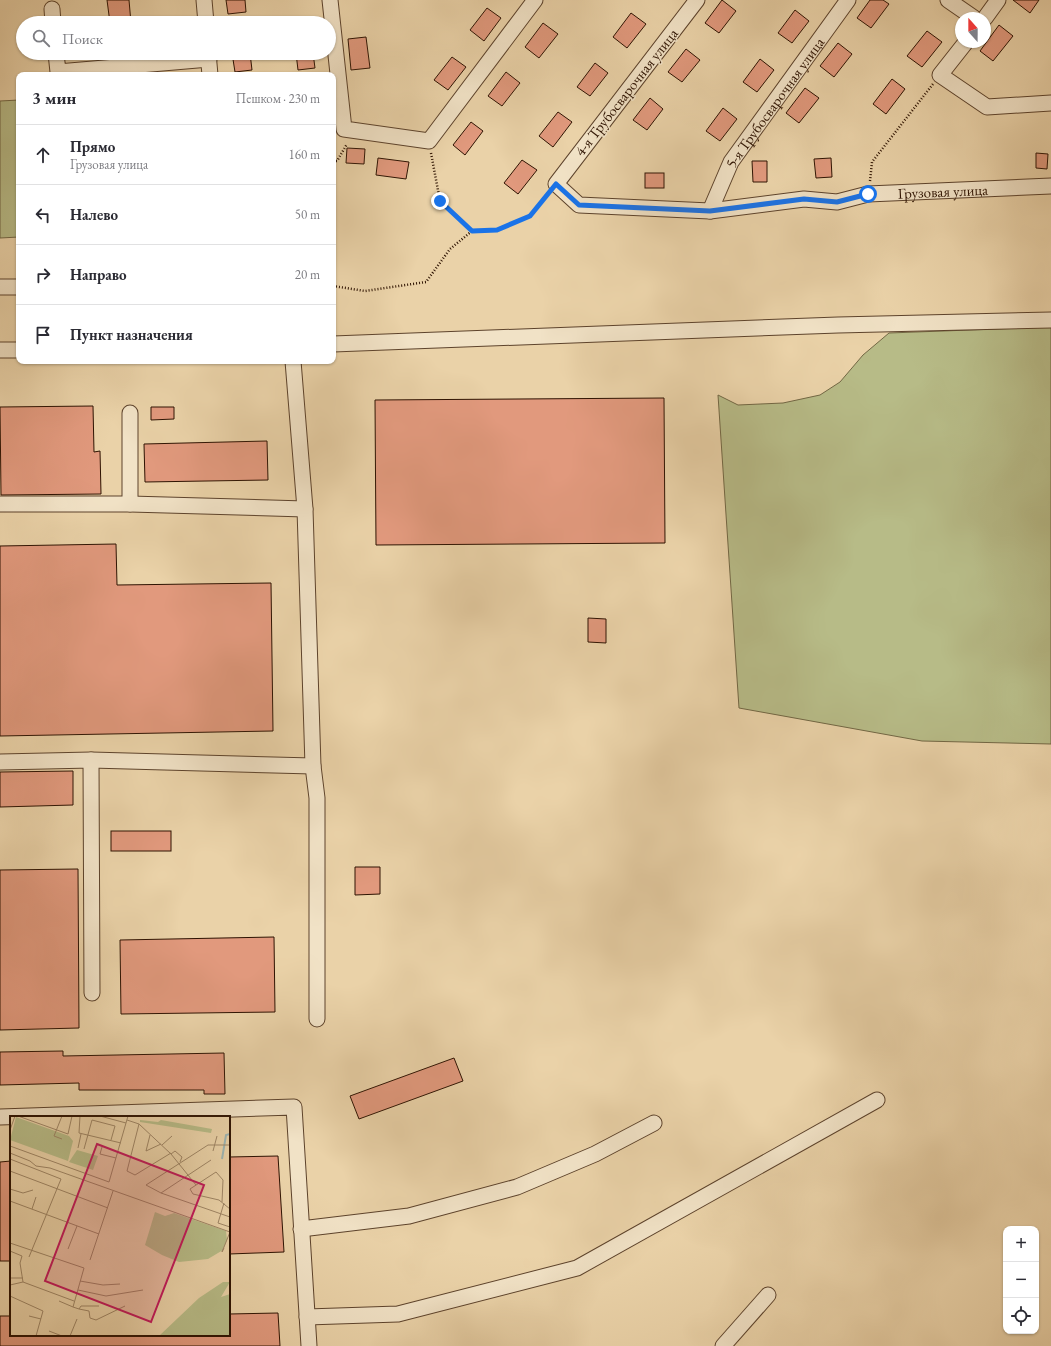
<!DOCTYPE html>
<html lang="ru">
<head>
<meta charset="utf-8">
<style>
  body { margin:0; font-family:"EB Garamond",serif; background:#f2f2f3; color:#2b2b33 }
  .controls { position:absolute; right:12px; bottom:12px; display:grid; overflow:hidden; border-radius:8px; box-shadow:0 1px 3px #0004 }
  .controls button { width:36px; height:36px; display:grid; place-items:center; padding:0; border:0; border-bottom:1px solid #e1e1e2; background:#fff; color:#2b2b33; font:20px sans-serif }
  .compass { position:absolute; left:955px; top:12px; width:36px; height:36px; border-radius:50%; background:#fff; box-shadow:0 1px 3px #0004; rotate:339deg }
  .stop { position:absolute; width:12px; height:12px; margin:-9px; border:3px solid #1a73e8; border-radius:50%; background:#fff }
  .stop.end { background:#1a73e8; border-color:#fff; box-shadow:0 1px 4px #0008 }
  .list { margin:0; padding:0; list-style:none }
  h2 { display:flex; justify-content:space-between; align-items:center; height:52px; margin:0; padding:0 16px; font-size:17px }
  h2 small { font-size:13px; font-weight:400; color:#7c7c81 }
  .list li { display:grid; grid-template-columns:26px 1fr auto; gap:12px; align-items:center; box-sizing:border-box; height:60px; padding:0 16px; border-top:1px solid #e1e1e2 }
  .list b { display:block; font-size:15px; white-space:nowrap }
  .list p { margin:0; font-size:13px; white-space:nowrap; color:#7c7c81 }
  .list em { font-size:13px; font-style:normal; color:#7c7c81 }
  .icon { flex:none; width:22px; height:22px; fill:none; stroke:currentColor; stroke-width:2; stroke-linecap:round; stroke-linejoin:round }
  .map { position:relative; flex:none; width:1051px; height:1346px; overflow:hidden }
  .search { position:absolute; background:#fff; box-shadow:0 1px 3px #0004; left:16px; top:16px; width:320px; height:44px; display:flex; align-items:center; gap:10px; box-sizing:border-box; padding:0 14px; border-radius:22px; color:#7c7c81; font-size:15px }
  .panel { position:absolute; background:#fff; box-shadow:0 1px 3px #0004; left:16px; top:72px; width:320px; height:292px; border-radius:8px }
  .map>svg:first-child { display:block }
  .green { fill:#b7bb87; stroke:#726744 }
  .building { fill:#e1997d; stroke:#2e1302 }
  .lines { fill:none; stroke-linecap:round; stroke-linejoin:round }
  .minor-casing { stroke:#5d432c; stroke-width:17 }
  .path { stroke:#2e1302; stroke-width:2.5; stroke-dasharray:1 2; stroke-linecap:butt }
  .minor { stroke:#f1e2c6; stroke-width:15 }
  .route { stroke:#1a73e8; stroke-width:5 }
  .labels { text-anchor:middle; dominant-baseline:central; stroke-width:3; stroke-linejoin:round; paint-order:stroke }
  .street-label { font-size:15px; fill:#2e1302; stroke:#f1e2c6 }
  .inset-river { fill:none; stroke:#9db5b3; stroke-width:2 }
  .inset-road { fill:none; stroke:#9f8666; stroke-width:1 }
  .view { fill:#c2185b; fill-opacity:0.15; stroke:#c2185b; stroke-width:2 }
  .inset-edge { fill:none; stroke:#2e1302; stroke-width:2 }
</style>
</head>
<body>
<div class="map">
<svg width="1051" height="1346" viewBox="0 0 1051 1346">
  <rect width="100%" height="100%" fill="#ead2a8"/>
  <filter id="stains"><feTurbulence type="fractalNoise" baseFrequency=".005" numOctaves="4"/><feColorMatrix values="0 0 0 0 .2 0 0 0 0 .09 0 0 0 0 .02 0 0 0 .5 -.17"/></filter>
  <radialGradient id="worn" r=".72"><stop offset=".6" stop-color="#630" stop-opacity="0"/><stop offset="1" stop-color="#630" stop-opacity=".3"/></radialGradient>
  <g class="green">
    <path d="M19,100V237L0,238V101Z"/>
    <path d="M1051,327V744L922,741L739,708L718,395L738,405L783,403L820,395L840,382L863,355L889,333Z"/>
  </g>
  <g class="building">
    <path d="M107,0H129L131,23H110Z"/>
    <path d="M226,0H245L246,12L228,14Z"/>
    <path d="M722,0L736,11L719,33L705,23Z"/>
    <path d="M870,0H883L889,4L871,28L857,18Z"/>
    <path d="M1013,0H1039L1030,13Z"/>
    <path d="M487,8L501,18L484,41L470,30Z"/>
    <path d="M795,10L809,21L792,43L778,33Z"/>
    <path d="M631,13L646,24L627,48L613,37Z"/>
    <path d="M543,23L558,34L539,58L525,47Z"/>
    <path d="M999,25L1013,36L993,61L980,51Z"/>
    <path d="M927,31L942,42L922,67L907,56Z"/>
    <path d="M366,37L370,68L351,70L348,39Z"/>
    <path d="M838,43L852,54L834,77L820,66Z"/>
    <path d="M686,49L700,60L682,82L668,72Z"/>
    <path d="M232,53H250L252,70L235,72Z"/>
    <path d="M296,53H313L315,68L298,70Z"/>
    <path d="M452,57L466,67L448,90L434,80Z"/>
    <path d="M760,59L774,70L757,92L743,82Z"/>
    <path d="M595,63L608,73L590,96L577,87Z"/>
    <path d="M506,72L520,83L502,106L488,96Z"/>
    <path d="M892,79L905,89L886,114L873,104Z"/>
    <path d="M805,88L819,98L799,123L786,113Z"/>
    <path d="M650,98L663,109L647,130L633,120Z"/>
    <path d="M723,108L737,119L720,141L706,131Z"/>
    <path d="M558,112L572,122L553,147L539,136Z"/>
    <path d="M471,122L483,131L465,155L453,145Z"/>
    <path d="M347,148L365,149L364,164L346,163Z"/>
    <path d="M1036,153L1048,154L1047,169L1036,168Z"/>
    <path d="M378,158L409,162L406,179L376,175Z"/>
    <path d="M831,158L832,177L816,178L814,159Z"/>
    <path d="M522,160L537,170L518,194L504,183Z"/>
    <path d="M752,161H767V182H753Z"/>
    <rect x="645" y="173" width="19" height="15"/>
    <path d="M664,398L665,543L376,545L375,400Z"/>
    <path d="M93,406L94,452L100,451L101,494L1,495L0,407Z"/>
    <path d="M151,407H174V419L151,420Z"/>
    <path d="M267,441L268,480L145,482L144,444Z"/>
    <path d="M116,544L117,585L271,583L273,731L0,736V546Z"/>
    <path d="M588,618L606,619V643L588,642Z"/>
    <path d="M73,771V805L0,807V772Z"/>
    <rect x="111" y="831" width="60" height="20"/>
    <path d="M355,867H380V894L355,895Z"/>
    <path d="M78,869L79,1028L0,1030V870Z"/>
    <path d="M274,937L275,1012L121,1014L120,940Z"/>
    <path d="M63,1051V1056L224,1053L225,1094H204V1090H79V1083L0,1085V1052Z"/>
    <path d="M454,1058L463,1081L359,1119L350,1096Z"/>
    <path d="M278,1156L284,1252L229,1254V1157Z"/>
    <path d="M11,1161V1261H0V1162Z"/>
    <path d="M278,1313L280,1346H0V1316H11V1335H229V1314Z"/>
  </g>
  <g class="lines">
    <g class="minor-casing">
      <g id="minor">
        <path d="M204,0L206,23"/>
        <path d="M330,0L344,129L429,141L535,0"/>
        <path id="s1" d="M697,0L556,184L579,205L710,211L804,199L837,202L868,194L1051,186"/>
        <path d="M948,0L974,18"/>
        <path d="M52,9L53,23"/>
        <path d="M985,18L998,0"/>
        <path d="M966,42L940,75L987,107L1051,103"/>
        <path d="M56,53L58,72L209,59"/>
        <path d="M208,53L210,75"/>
        <path id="s2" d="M710,211L731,162L848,0"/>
        <path d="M0,287H19"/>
        <path d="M333,344L838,325L1051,320"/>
        <path d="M0,350H19"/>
        <path d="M293,361L305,509L313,766L317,798V1019"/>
        <path d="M0,504H130L305,509"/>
        <path d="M130,504V413"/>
        <path d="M91,760L92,993"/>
        <path d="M0,762L91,760L313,766"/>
        <path d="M0,1117L294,1107L309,1346"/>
        <path d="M301,1229L409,1216L517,1187L595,1154L654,1123"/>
        <path d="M307,1317L398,1314L577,1268L877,1100"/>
        <path d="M723,1346L768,1295"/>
      </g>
    </g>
    <g class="path">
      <path d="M431,153L440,201L472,231"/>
      <path d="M333,161H337L347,144"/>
      <path d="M870,181L872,162L933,84"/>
      <path d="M333,286L365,291L426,282L450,249L472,231L497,230L530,216L548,193"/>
    </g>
    <use href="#minor" class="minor"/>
  </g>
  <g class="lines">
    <path class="route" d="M440,201L472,231L497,230L530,216L556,184L579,205L710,211L804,199L837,202L868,194"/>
  </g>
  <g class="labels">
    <g class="street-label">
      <text transform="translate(626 92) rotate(-52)">4-я Трубосварочная улица</text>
      <text stroke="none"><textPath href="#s2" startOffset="127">5-я Трубосварочная улица</textPath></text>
      <text stroke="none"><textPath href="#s1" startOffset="629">Грузовая улица</textPath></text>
    </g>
  </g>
  <g transform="translate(10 1116)">
    <rect width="220" height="220" fill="#ead2a8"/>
    <path d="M6,1L59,20L63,25L58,45L0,24ZM130,4L148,6L151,4L202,13L201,17L130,6ZM67,34L88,40L83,54L59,46ZM145,96L155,100L164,97L216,115L217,124L213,134L198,143L169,146L152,139L135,129ZM213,166H220L211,181L220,178V220H149L189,182Z" fill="#b7bb87"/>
    <path class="inset-river" d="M212,43L216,19L220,18"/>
    <path class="inset-road" d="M8,0L58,18L62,0M52,0L44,20L52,23M70,0L69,17L111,27M90,0L116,7M117,4L129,8L161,38L186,69M129,8L117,55L125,59L161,37M0,14L5,0M140,19L136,35L151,28M152,29L162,20M220,29H198L136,69L151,77L220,101M0,30L99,66L118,0M92,31L90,38L106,42M68,32L71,18M74,33L82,4L105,10L101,24M203,35L207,20M0,37L20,45L26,50L40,52L220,116M161,38L165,35L172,41L170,46M0,43L51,63L19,141M0,55L98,92M0,73L13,77L23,74M151,77L201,44M0,85L89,118M212,86L213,64L206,56L180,73L183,78L209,84L220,93M214,87L208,107L220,111M22,93L26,81M0,127L74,152L63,191L69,193L71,190H89M214,132L212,136L220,116M58,133L67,110M0,135L12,140L10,147L13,166L64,185M80,144L103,75M0,162H13M70,165L93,169L110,168M0,169L13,166M68,174L96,180L133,174M0,180L33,195L26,220M49,185L63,191M69,193L79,195L80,202L86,204L115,190M19,200L31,203M39,215L52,220M60,220L67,203"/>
    <path class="view" d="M87,28L194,69L141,206L35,165Z"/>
    <rect width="220" height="220" class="inset-edge"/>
  </g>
  <rect width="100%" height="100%" filter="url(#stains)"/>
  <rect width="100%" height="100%" fill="url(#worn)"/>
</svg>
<div class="controls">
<button>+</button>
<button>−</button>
<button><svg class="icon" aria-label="locate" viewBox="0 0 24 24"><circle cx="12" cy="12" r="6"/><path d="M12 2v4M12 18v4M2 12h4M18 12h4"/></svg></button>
</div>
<svg class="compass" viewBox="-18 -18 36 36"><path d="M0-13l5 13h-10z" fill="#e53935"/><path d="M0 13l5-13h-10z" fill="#7c7c81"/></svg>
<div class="stop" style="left:868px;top:194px"></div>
<div class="stop end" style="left:440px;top:201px"></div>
<div class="search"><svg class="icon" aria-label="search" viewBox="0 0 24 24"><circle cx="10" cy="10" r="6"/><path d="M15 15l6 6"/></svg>Поиск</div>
<section class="panel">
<h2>3 мин<small>Пешком · 230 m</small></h2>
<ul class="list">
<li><svg class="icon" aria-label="ahead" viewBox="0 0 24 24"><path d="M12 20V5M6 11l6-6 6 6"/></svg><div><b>Прямо</b><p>Грузовая улица</p></div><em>160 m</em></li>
<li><svg class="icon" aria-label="left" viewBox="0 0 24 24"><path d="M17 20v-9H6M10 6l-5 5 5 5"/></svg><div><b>Налево</b></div><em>50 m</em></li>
<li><svg class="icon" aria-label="right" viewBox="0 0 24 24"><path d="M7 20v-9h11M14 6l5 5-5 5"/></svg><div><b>Направо</b></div><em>20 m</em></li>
<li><svg class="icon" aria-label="arrive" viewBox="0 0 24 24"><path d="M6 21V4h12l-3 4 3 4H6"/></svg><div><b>Пункт назначения</b></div></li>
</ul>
</section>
</div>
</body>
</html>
